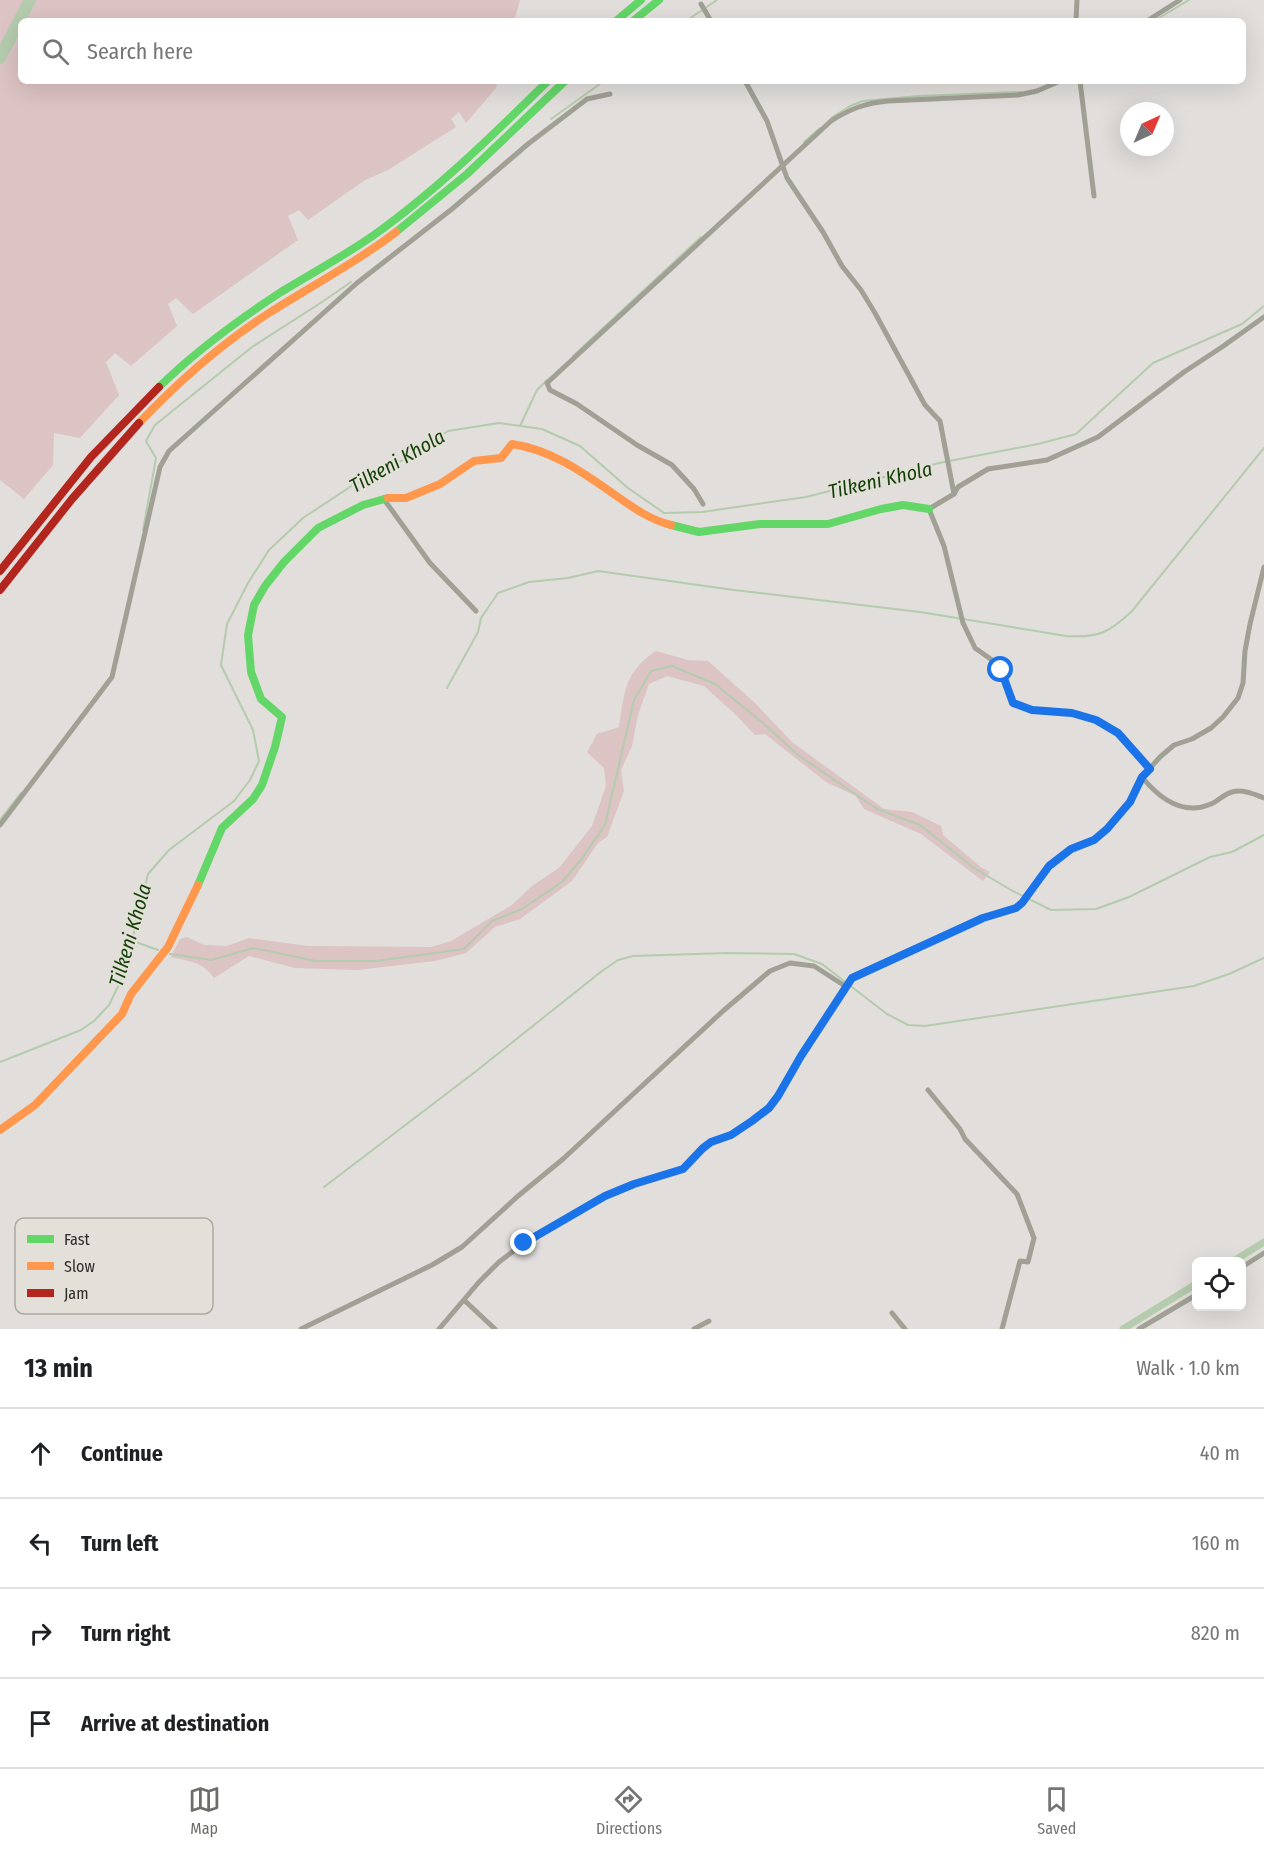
<!DOCTYPE html>
<html lang="en">
<head>
<meta charset="utf-8">
<style>
  body { margin:0; font-family:"Fira Sans Condensed",sans-serif; background:#f6f6f6; color:#202124 }
  .controls { position:absolute; right:18px; bottom:18px; display:grid; overflow:hidden; border-radius:9px; box-shadow:0 6px 24px #0002 }
  .controls button { width:54px; height:54px; display:grid; place-items:center; padding:0; border:0; border-bottom:2px solid #e0e0e0; background:#fff; color:#202124; font:30px sans-serif }
  .compass { position:absolute; left:1120px; top:102px; width:54px; height:54px; border-radius:50%; background:#fff; box-shadow:0 6px 24px #0002; rotate:44deg }
  .stop { position:absolute; width:18px; height:18px; margin:-14px; border:4px solid #1a73e8; border-radius:50%; background:#fff }
  .stop.end { background:#1a73e8; border-color:#fff; box-shadow:0 2px 6px #0008 }
  .list { margin:0; padding:0; list-style:none }
  h2 { display:flex; justify-content:space-between; align-items:center; height:78px; margin:0; padding:0 24px; font-size:26px }
  h2 small { font-size:20px; font-weight:400; color:#757577 }
  .list li { display:grid; grid-template-columns:39px 1fr auto; gap:18px; align-items:center; box-sizing:border-box; height:90px; padding:0 24px; border-top:2px solid #e0e0e0 }
  .list b { display:block; font-size:22px; white-space:nowrap }
  .list em { font-size:20px; font-style:normal; color:#757577 }
  .icon { flex:none; width:33px; height:33px; fill:none; stroke:currentColor; stroke-width:2; stroke-linecap:round; stroke-linejoin:round }
  .map { position:relative; flex:none; width:1264px; height:1329px; overflow:hidden }
  .search { position:absolute; background:#fff; box-shadow:0 6px 24px #0002; left:18px; right:18px; top:18px; height:66px; display:flex; align-items:center; gap:15px; box-sizing:border-box; padding:0 21px; border-radius:9px; color:#757577; font-size:22px }
  .sheet { height:438px; background:#fff }
  nav { display:flex; justify-content:space-around; align-items:center; box-sizing:border-box; height:84px; border-top:2px solid #e0e0e0; background:#fff; font-size:16px; color:#757577 }
  nav a { display:grid; justify-items:center; gap:3px }
  nav .on { color:#6d6c69 }
  .map>svg:first-child { display:block }
  .green { fill:#dcc3c4 }
  .lines { fill:none; stroke-linecap:round; stroke-linejoin:round }
  .stream { stroke:#b4cbad; stroke-width:2 }
  .canal { stroke:#b4cbad; stroke-width:7 }
  .river { stroke:#b4cbad; stroke-width:12 }
  .street { stroke:#a0a095; stroke-width:5 }
  .fast { stroke:#63d668; stroke-width:8 }
  .slow { stroke:#ff974d; stroke-width:8 }
  .jam { stroke:#b3261e; stroke-width:8 }
  .route { stroke:#1a73e8; stroke-width:8 }
  .labels { text-anchor:middle; dominant-baseline:central; stroke-width:4.5; stroke-linejoin:round; paint-order:stroke }
  .water-label { font-size:20px; font-style:italic; fill:#113f04; stroke:#e3dfd9 }
  .key { fill:#e3dfd9; stroke:#adaaa5; stroke-width:1.5 }
  .key-label { font-size:16px; fill:#2f2e2c }
</style>
</head>
<body>
<div class="map">
<svg width="1264" height="1329" viewBox="0 0 1264 1329">
  <rect width="100%" height="100%" fill="#e1dedb"/>
  <g class="green">
    <path d="M0,0H520L514,21H21V81H498L496,88L466,123L459,112L451,119L456,127L388,170L365,180L308,220L299,210L288,216L298,240L193,314L176,298L168,304L177,326L131,366L115,353L106,362L119,395L80,438L54,433L53,465L24,499L0,480Z"/>
    <path d="M656,651L688,660L708,661L754,702L792,742L884,809L912,812L941,826L943,835L982,868L990,872L983,881L921,834L864,809L856,796L826,782L765,734L755,735L735,714L704,686L667,676L649,684L638,715L632,746L621,770L624,791L607,837L598,843L572,881L520,919L495,927L466,953L435,961L357,970L295,968L249,956L214,978C203,962 189,961 171,957L180,939L187,937L204,945L227,946L249,938L308,946L431,947L451,941L512,905L532,886L559,868L592,826L606,786L604,768L587,752L597,734L619,727C624,693 625,671 656,651Z"/>
  </g>
  <g class="lines">
    <g class="stream">
      <path d="M686,21L717,0"/>
      <path d="M1154,21L1189,0"/>
      <path d="M1047,84L1053,81"/>
      <path d="M831,118L850,106L863,101L919,96L1021,92"/>
      <path d="M551,119L604,81"/>
      <path d="M804,142L820,128"/>
      <path d="M573,356L701,237"/>
      <path d="M520,426L537,390L547,380"/>
      <path d="M143,530L156,458L146,441L155,425L252,347L322,302L351,282"/>
      <path d="M447,688L478,632L481,618L498,593L529,582L568,578L598,571L734,590L920,612L1066,636C1098,638 1109,633 1132,611L1264,448"/>
      <path d="M0,820L21,793"/>
      <path d="M133,941L158,950"/>
      <path d="M170,954L211,960L254,948L315,961H376L464,949L492,921L522,909L562,882L583,857L605,825L634,700L651,671L672,666L715,684L763,723L798,755L877,809L920,825L974,868L1011,890L1051,910L1096,909L1129,897L1210,857L1232,852L1264,835"/>
      <path d="M0,1062L81,1030L94,1021L109,1005L124,974L148,874L169,850L234,801L250,780L259,761L253,730L221,665L227,624L248,583L269,550L303,518L353,485L401,461L448,431L499,423L542,429L580,446L628,488L664,513L702,512L806,497L939,463L1038,444L1076,434L1153,363L1242,324L1264,306"/>
      <path d="M324,1187L475,1072L602,971L618,960L633,956L727,953L794,954L822,964L887,1014L908,1025L925,1026L1194,986L1229,974L1264,958"/>
    </g>
    <g class="canal">
      <path d="M1232,1262L1264,1242"/>
      <path d="M1123,1329L1196,1284"/>
    </g>
    <path class="river" d="M0,58L30,0"/>
    <g class="street">
      <path d="M701,4L711,21"/>
      <path d="M1076,21L1077,0"/>
      <path d="M1147,21L1180,0"/>
      <path d="M745,81L767,121L787,178L823,232L842,266L861,290L875,313L925,405L940,421L954,494"/>
      <path d="M1080,81L1094,196"/>
      <path d="M383,498L430,563L476,611"/>
      <path d="M703,504L694,489L672,465L637,445L577,404L550,390L547,383L831,121C850,109 865,103 888,101L1018,95L1037,91L1060,81"/>
      <path d="M1150,769L1118,733L1096,720L1072,713L1032,710L1013,703L1001,670L992,660L975,648L963,623L944,546L929,509L954,494L958,487L988,469L1047,460L1098,437L1184,372L1222,347L1264,317"/>
      <path d="M1142,777C1159,798 1183,816 1211,804C1218,801 1224,794 1232,792C1243,789 1254,794 1264,798"/>
      <path d="M0,825L112,677L160,467L169,451L357,283L452,209L528,144L587,99L610,94"/>
      <path d="M928,1090L960,1129L965,1139L1017,1194L1034,1238L1028,1262L1020,1261L1002,1329"/>
      <path d="M1242,1267L1264,1253"/>
      <path d="M464,1300L495,1329"/>
      <path d="M892,1313L905,1329"/>
      <path d="M301,1329L432,1265L462,1247L518,1196L563,1159L723,1011L770,971L790,963L814,966L845,986"/>
      <path d="M439,1329L479,1282L499,1262L524,1243L605,1196L634,1184L683,1169L703,1148L711,1142L731,1135L769,1108L852,978L983,918L1016,908L1022,903L1049,866L1071,849L1094,840L1107,829L1130,802L1142,777L1160,757L1174,745L1192,739L1211,728L1223,717L1238,698L1243,683L1245,651L1250,624L1264,567"/>
      <path d="M694,1329L709,1321"/>
      <path d="M1139,1329L1196,1295"/>
    </g>
    <g class="fast">
      <path d="M616,21L641,0"/>
      <path d="M633,21L659,0"/>
      <path d="M396,232L467,174L565,81"/>
      <path d="M159,387C196,351 238,320 281,292C312,273 344,256 374,235C437,190 493,135 548,81"/>
      <path d="M671,525L699,532L760,524H828L881,509L903,505L929,509"/>
      <path d="M198,885L222,828L253,799L262,785L275,747L282,717L261,699L251,672L248,635L254,605L265,586L284,562L318,528L363,505L388,498"/>
    </g>
    <g class="slow">
      <path d="M139,423C178,382 221,344 269,313C311,286 356,263 396,232"/>
      <path d="M388,498H406L440,484L474,461L501,458L512,444C553,450 585,474 618,497C635,509 651,520 671,525"/>
      <path d="M0,1130L35,1105L122,1014L131,994L168,947L198,885"/>
    </g>
    <g class="jam">
      <path d="M0,571L91,457L159,387"/>
      <path d="M0,590L72,499L139,423"/>
    </g>
  </g>
  <g class="lines">
    <path class="route" d="M524,1243L605,1196L634,1184L683,1169L703,1148L711,1142L731,1135L752,1121L769,1108L778,1096L801,1056L852,978L983,918L1016,908L1022,903L1049,866L1071,849L1094,840L1107,829L1130,802L1142,777L1150,769L1118,733L1096,720L1072,713L1032,710L1013,703L1001,670"/>
  </g>
  <g class="labels">
    <g class="water-label">
      <text transform="translate(397 461) rotate(-30)">Tilkeni Khola</text>
      <text transform="translate(880 480) rotate(-13)">Tilkeni Khola</text>
      <text transform="translate(130 935) rotate(-74)">Tilkeni Khola</text>
    </g>
  </g>
  <rect x="15" y="1218" width="198" height="96" rx="9" class="key"/>
  <rect x="27" y="1235" width="27" height="8" fill="#63d668"/>
  <rect x="27" y="1262" width="27" height="8" fill="#ff974d"/>
  <rect x="27" y="1289" width="27" height="8" fill="#b3261e"/>
  <g class="key-label">
    <text x="64" y="1245">Fast</text>
    <text x="64" y="1272">Slow</text>
    <text x="64" y="1299">Jam</text>
  </g>
</svg>
<div class="controls">
<button><svg class="icon" aria-label="locate" viewBox="0 0 24 24"><circle cx="12" cy="12" r="6"/><path d="M12 2v4M12 18v4M2 12h4M18 12h4"/></svg></button>
</div>
<svg class="compass" viewBox="-18 -18 36 36"><path d="M0-13l5 13h-10z" fill="#e53935"/><path d="M0 13l5-13h-10z" fill="#757577"/></svg>
<div class="stop" style="left:1001px;top:670px"></div>
<div class="stop end" style="left:524px;top:1243px"></div>
<div class="search"><svg class="icon" aria-label="search" viewBox="0 0 24 24"><circle cx="10" cy="10" r="6"/><path d="M15 15l6 6"/></svg>Search here</div>
</div>
<section class="sheet">
<h2>13 min<small>Walk · 1.0 km</small></h2>
<ul class="list">
<li><svg class="icon" aria-label="ahead" viewBox="0 0 24 24"><path d="M12 20V5M6 11l6-6 6 6"/></svg><div><b>Continue</b></div><em>40 m</em></li>
<li><svg class="icon" aria-label="left" viewBox="0 0 24 24"><path d="M17 20v-9H6M10 6l-5 5 5 5"/></svg><div><b>Turn left</b></div><em>160 m</em></li>
<li><svg class="icon" aria-label="right" viewBox="0 0 24 24"><path d="M7 20v-9h11M14 6l5 5-5 5"/></svg><div><b>Turn right</b></div><em>820 m</em></li>
<li><svg class="icon" aria-label="arrive" viewBox="0 0 24 24"><path d="M6 21V4h12l-3 4 3 4H6"/></svg><div><b>Arrive at destination</b></div></li>
</ul>
</section>
<nav>
<a class="on"><svg class="icon" aria-label="map" viewBox="0 0 24 24"><path d="M3 6l6-2 6 2 6-2v14l-6 2-6-2-6 2zM9 4v14M15 6v14"/></svg>Map</a>
<a><svg class="icon" aria-label="directions" viewBox="0 0 24 24"><path d="M12 3l9 9-9 9-9-9zM9 14v-3h6M13 9l2 2-2 2"/></svg>Directions</a>
<a><svg class="icon" aria-label="saved" viewBox="0 0 24 24"><path d="M7 4h10v16l-5-4-5 4z"/></svg>Saved</a>
</nav>
</body>
</html>
